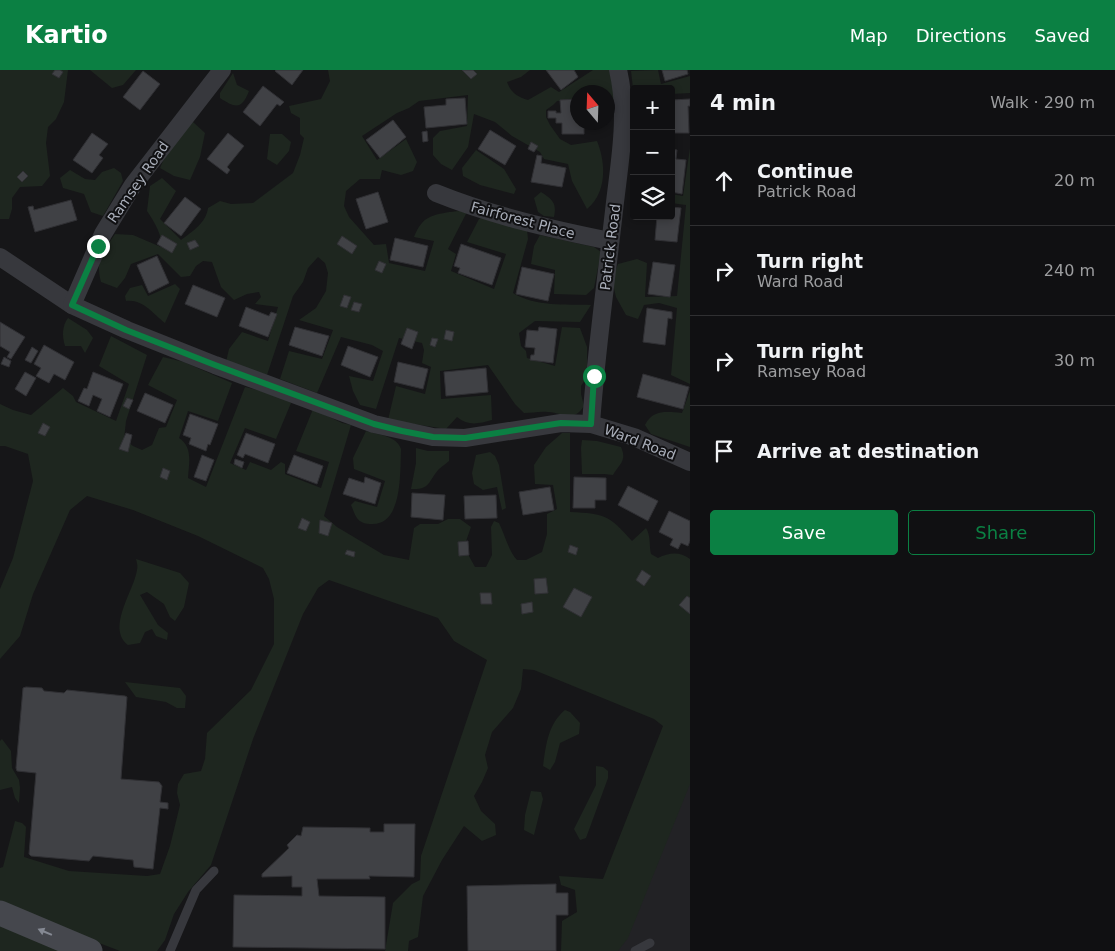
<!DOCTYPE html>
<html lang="en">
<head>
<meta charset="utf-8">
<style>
  body { margin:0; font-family:"DejaVu Sans",sans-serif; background:#1e1e20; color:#f1f3f6 }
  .controls { position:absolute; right:15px; top:15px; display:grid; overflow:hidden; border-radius:5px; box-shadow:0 2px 8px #0003 }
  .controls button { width:45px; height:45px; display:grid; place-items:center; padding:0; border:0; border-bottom:1px solid #303032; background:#101012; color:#f1f3f6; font:25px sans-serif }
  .compass { position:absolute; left:570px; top:15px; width:45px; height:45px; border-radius:50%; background:#101012; box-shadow:0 2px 8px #0003; rotate:341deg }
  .stop { position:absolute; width:15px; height:15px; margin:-11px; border:4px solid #0b8043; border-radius:50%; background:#fff }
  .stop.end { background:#0b8043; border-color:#fff; box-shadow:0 1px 5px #0008 }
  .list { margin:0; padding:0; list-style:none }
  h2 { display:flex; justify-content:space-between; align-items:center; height:65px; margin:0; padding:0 20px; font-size:21px }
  h2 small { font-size:16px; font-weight:400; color:#9c9d9f }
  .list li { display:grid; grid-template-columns:32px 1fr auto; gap:15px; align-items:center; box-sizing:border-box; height:90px; padding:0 20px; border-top:1px solid #303032 }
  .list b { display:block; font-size:19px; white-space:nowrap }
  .list p { margin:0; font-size:16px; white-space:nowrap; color:#9c9d9f }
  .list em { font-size:16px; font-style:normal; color:#9c9d9f }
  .actions { display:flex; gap:10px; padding:15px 20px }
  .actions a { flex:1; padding:11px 0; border:1px solid #0b8043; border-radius:5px; text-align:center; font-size:18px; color:#0b8043 }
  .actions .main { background:#0b8043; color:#fff }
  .icon { flex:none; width:28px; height:28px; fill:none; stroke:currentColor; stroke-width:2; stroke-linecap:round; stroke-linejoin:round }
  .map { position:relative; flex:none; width:690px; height:881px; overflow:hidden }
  header { display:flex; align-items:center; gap:30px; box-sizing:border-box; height:70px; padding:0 25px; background:#0b8043; color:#fff }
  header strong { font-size:24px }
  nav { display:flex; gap:28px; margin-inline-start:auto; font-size:18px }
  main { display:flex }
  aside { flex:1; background:#101012 }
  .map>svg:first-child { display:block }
  .built { fill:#222225 }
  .green { fill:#1e261f }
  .building { fill:#404145; stroke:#303034 }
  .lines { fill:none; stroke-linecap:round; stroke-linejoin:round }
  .lane { stroke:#37383d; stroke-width:9 }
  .street { stroke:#37383d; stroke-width:18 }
  .secondary { stroke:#45474d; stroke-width:25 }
  .oneway { fill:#858993 }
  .route { stroke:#0b8043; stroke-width:6 }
  .labels { text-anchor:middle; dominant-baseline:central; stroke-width:4; stroke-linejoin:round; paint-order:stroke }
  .street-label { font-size:14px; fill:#a8adb8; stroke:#111113 }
</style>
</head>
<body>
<header>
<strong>Kartio</strong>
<nav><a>Map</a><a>Directions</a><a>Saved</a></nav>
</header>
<main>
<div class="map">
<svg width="690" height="881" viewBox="0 0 690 881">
  <rect width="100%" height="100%" fill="#161618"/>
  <path class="built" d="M690,685V881H602Z"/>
  <g class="green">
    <path d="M0,0H68L64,32L56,49L48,57L46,73L50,106L42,116L20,117L12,128V139L9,149H0Z"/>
    <path d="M90,0H136L123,15L112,18Z"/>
    <path d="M328,0H530L521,7L507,12C511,23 518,27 528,30L551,17L559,22L593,0H609C613,14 620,43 608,52V22H578L577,30L557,31L553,35L546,40V47L550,55L560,69L571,75L597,71C606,93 607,123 587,139L572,111L568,94L544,89L540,82L512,66L495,52L474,44L468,77L452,100L441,94L433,85V68L440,61L467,56L468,25L419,31L409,38L397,43L362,66L377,90L406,69L417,92L413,101L401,105L382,100L380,109H360L346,121L344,136L349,147L374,175L386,174L389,193L425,201L434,171L414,167C416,162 418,157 422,153C431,142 454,142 468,140L448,179L456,184L451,201L494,219L506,184L467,172L479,149L484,146L527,160L528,169L513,223C536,237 565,234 591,235L580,252L535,251L519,263L521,276L526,281L527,288L555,296L562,257L580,258L587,277V307L581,316V324L584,336C573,353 564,343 548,342C540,341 532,343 524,343L515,334L488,295L440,301L441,329L491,325L492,350C478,354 468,356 457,347L446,359L388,350L396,316L425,324L431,297L422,293L424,280L422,273L399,268L376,339L360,335L353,321L349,306L373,311L383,281L372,275L341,267L317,323L280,309L289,281L322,289L333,260L299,250L316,238L326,221L328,203L325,193L318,187L308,198L303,212L293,226L267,305L226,292L229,279L242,262L268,271L278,237L255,234L261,227L259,222L247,224L234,230L221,217L212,192L203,191L196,196L190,206L181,207L158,184L131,194L125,208L117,218L101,212C95,190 103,182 115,164L133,165L161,177C163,165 153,150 147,141L150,116L162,108L176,121L160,149L181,170C193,161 206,153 208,138L220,131L231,134L253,133L293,103L300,85L304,68L300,64V48L291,43L289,36L321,29L330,11Z"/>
    <path d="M658,0L661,14L690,6V23L671,24V19H634V27L631,1Z"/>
    <path d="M233,3L237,15L249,21C242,40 235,38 220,28V23Z"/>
    <path d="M193,52L205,63L200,87L190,110L174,106L160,98C167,80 178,65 193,52Z"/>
    <path d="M270,64H282L291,72L289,81L277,95L267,89Z"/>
    <path d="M690,78V314L671,305L677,238L659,233L644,235L638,249L626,245L616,227L612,210L618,194L637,189L647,193L645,227L677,226L686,135L671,133V124L683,126Z"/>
    <path d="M476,80L504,99L516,119L514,124L480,115L463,106L462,98Z"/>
    <path d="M114,98L121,103L123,111L103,146L91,142L84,124L63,118L60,108L70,100L85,109L95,110L102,102Z"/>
    <path d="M541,122C552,129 557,133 554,147L544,146L538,142L534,128Z"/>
    <path d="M540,165L594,177L601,182L594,218L586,225L554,224L555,200L531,194L534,176Z"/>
    <path d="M175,214L180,219L165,253C152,243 143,229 126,231L125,226L130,218L142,215L148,226Z"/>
    <path d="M68,248L87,260L93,268L85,283L81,276H65C62,266 62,256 68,248Z"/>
    <path d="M111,266L147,285L126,351L124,369L133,376L142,380L152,375L159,358L166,357L177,330L148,315L163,287L184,292L232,313L218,351L188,341L179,368C193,377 189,393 188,408L206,417L245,317C261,321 277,324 291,333L276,369L245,358L230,393L246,400L250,392L271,400L281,392L285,394V404L321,418L329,392L296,381L313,339L342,353L351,355L324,446L337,457L384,485L409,490L414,458L420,454H438L448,449H460L471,457L464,477L475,497H486L492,485L491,457L494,451L499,453C505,465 508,480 517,490H526L542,482L547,464V444L557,439L553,415L535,414L534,395L546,377L562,363H570V442C605,444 608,444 632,471L646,458C651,466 649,475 651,484L658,488C669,483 679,481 690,489V714L628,868L618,881H561L562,851L577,842L575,820L561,815L559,806L603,809L663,656L654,649L534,600L523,599L521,619L513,638L492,662L485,685L488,698L482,712L474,726L481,741L495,754L496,765L482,771L464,756L442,790L423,826L418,867L409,871L408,881H385L393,833L412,814L420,810L421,786L487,590L454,571L438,548L329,510L318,518L303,544L253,669L211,795L188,822L174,844L165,870L157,881H120L26,845L0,831V798L3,797L15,751L22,753L26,757L24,787L69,801L147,806L160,804L170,776L180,735L177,723L178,714L184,704L201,701L205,689L207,663L251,620L274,574V529L269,509L263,498L198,466L133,440L87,426L70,440L33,524L20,566L0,589V519L13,488L33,411L28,384L5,376H0V334L13,340L31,345L63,318L73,326L76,332L116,351L129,314L99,296Z"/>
    <path d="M690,321V377L651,364L645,355C653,339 667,342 682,343Z"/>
    <path d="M366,361C378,365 396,365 401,379C400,401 403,455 372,454C357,454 356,447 351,435L355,431L377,437L385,411L354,399L353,388Z"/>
    <path d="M582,370L597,371L621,377C627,391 620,393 613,405L604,404H582L581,378Z"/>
    <path d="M416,378L428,381H449V391C446,394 442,396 439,399C428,411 431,420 411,419L416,393Z"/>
    <path d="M490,382L495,386L499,395L506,438L502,440L497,417L483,420L474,414L472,403L476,385Z"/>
    <path d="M136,489L180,503L189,513L184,537L175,551L170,547L164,534L147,522L140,525L158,555L168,563L167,570L156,566L152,559L145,562L140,573L128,575C106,558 134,521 137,500C138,496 137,493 136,489Z"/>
    <path d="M125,612L180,618L186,626L185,638H177L166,632L136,627Z"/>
    <path d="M565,640L570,642L580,653L579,664L560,673L555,692L550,700L543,696C546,675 548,654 565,640Z"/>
    <path d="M2,669L11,681L12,698L19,710L20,718L19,733L15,728L12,717L0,720V671Z"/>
    <path d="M596,696L603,697L608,701V708L586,768L580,770L574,759L596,715Z"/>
    <path d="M531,721L541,722L543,729L534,765L524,760L525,745Z"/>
    <path d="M0,850L65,881H0Z"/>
  </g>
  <g class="building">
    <path d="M55,0H60L63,2L59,8L52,4Z"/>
    <path d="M276,0H303L292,15L275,1Z"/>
    <path d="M462,0H473L477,4L471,9Z"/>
    <path d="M546,0H574L578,7L561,20Z"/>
    <path d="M662,0H687L688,4L665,11Z"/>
    <path d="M143,1L160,14L140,40L123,27Z"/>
    <path d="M263,16L284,32L280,36L277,34L260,56L243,42Z"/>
    <path d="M465,28L467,54L426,58L424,37L446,35V29Z"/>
    <path d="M578,29V52H584V64H562V53H556V48H548V41H556V43H561L560,30Z"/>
    <path d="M690,29V36H688L689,63H671V30Z"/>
    <path d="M393,50L406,67L380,88L366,70Z"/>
    <path d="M490,60L516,76L505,95L478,79Z"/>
    <path d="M427,61L428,71L423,72L422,62Z"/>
    <path d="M92,63L108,74L99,85L103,88L92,103L73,90Z"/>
    <path d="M228,63L244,76L227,97L230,100L227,104L207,89Z"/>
    <path d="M531,72L538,76L534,82L528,79Z"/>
    <path d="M671,79L677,80L676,89L686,90L682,124L671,122Z"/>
    <path d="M537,85L542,86L541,93L566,98L562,117L531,112Z"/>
    <path d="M23,101L28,106L22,112L17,107Z"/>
    <path d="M378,122L388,152L366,159L356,129Z"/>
    <path d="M185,127L201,139L181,166L164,153Z"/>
    <path d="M71,130L77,150L35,162L28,137L33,136L34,140Z"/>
    <path d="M671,137L681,138L677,172L655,170L657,146H671Z"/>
    <path d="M162,165L177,174L172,183L157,174Z"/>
    <path d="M342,166L357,176L352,184L337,174Z"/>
    <path d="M395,168L428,176L423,197L390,190Z"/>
    <path d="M195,170L199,176L190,180L187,173Z"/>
    <path d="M461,174L501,188L492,215L458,203L460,198L454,196Z"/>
    <path d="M157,186L169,213L149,223L137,195Z"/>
    <path d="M379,191L386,194L382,203L375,200Z"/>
    <path d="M653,192L675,195L670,227L648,224Z"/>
    <path d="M522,197L554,204L548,231L516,224Z"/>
    <path d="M193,215L225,228L217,247L185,234Z"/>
    <path d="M344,225L351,227L347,238L340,236Z"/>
    <path d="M354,232L362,234L359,242L351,240Z"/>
    <path d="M246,237L269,246L271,242L277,244L268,267L239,256Z"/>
    <path d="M647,238L672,242V249L668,248L665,275L643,272Z"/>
    <path d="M0,252L25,267L11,289L7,287L10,282L0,276Z"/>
    <path d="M295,257L329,266L322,286L289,275Z"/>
    <path d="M539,257L557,259L553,293L530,290L531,285H534L535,278L525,277L527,260L538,261Z"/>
    <path d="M407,258L418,262L412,279L401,274Z"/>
    <path d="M446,260L454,262L452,271L444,269Z"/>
    <path d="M432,268L438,269L435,277L430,275Z"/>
    <path d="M44,275L74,292L65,310L54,304L49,313L36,306L41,298L34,294Z"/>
    <path d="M348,276L378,287L370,307L341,295Z"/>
    <path d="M32,277L38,281L31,293L25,290Z"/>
    <path d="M4,287L11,291L9,297L1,294Z"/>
    <path d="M398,292L428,299L423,319L394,312Z"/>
    <path d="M486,298L488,322L446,326L444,302Z"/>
    <path d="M25,302L36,308L26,326L15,319Z"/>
    <path d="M93,302L123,314L110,347L97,341L102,329L93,325L89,336L78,331L84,318L87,319Z"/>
    <path d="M643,304L689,317L683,339L637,327Z"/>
    <path d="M145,323L173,335L165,353L137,341Z"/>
    <path d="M127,328L133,330L129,339L123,336Z"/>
    <path d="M190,344L218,354L210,375L208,374L206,381L189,374L191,368L183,365Z"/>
    <path d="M43,353L50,357L45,366L38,363Z"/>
    <path d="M126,363L132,365L128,382L119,379Z"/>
    <path d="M246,363L275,374L268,393L245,384L243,388L237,385Z"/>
    <path d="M202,385L214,390L206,411L194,407Z"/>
    <path d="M294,385L323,396L317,414L287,403Z"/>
    <path d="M235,389L244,392L242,398L234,394Z"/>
    <path d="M163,398L170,401L167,410L160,407Z"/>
    <path d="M365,407L381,413L375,434L343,424L349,408L364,413Z"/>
    <path d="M574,407L606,408V430H595V438H573Z"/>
    <path d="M628,416L658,431L648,451L618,435Z"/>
    <path d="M550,417L554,440L523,445L519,422Z"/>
    <path d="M412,423L445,425L443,450L411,447Z"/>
    <path d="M496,425L497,448L465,449L464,426Z"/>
    <path d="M669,441L690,451V471L688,476L681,473L678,479L670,475L673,469L659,462Z"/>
    <path d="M302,448L310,452L306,461L298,458Z"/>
    <path d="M320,450L332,453L328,466L319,463Z"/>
    <path d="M468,471L469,485L459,486L458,472Z"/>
    <path d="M570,475L578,478L576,485L568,482Z"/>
    <path d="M347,480L355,482L354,487L345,484Z"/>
    <path d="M642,500L651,506L644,516L636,510Z"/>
    <path d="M546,508L548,523L535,524L534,509Z"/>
    <path d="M574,518L592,527L581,547L563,537Z"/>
    <path d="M480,523H491L492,534H481Z"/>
    <path d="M687,526L690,528V544L679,535Z"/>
    <path d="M532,532L533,542L522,544L521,534Z"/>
    <path d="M26,617L42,618L44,621L64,623L67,620L125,626L127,627L121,709L159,712L162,716L160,732L168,733V739L160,738L153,799L134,797L133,790L93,786L89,791L31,786L29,784L36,703L17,701L16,698L23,618Z"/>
    <path d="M384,754H415L414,807L369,806L370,809H317L319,826L385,827V879L233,877L234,825L302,826V817H292V806L262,807V804L289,778L287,775L297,765L301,766L303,757L370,758V762H384Z"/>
    <path d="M556,814V823H568V845H556V881H468L467,816Z"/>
  </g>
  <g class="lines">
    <g class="lane">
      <path d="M170,881L196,820L214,801"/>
      <path d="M635,881L650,873"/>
    </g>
    <g class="street">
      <path d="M436,123C493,146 551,159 610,171"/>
      <path d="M0,187L72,235L127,260L215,295L374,354L433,367L465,368L561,353L591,354L634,367L690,392"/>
      <path d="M72,235L103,164L133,115L222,0"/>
      <path d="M591,354C596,282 606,212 614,141C619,94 629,46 618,0"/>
    </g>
    <path class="secondary" d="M0,843L90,881"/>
  </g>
  <defs><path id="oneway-solid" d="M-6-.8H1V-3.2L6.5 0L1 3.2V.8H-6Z" transform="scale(1.25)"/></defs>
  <use class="oneway" href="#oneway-solid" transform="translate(45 862) rotate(-157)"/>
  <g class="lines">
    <path class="route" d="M98,176L72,235L126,260L215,295L374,354L402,361L433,367L465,368L561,353L591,354L594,306"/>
  </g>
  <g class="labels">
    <g class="street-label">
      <text transform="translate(138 112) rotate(-55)">Ramsey Road</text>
      <text transform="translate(523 150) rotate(15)">Fairforest Place</text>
      <text transform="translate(610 177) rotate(-83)">Patrick Road</text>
      <text transform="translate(640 372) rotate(21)">Ward Road</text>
    </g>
  </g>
</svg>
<div class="controls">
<button>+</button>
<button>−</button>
<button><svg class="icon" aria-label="layers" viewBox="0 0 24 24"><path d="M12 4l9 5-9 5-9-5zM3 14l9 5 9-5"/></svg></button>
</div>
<svg class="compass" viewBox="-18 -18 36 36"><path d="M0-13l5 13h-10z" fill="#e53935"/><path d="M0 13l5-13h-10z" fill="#9c9d9f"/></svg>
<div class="stop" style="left:594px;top:306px"></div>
<div class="stop end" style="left:98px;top:176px"></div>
</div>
<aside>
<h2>4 min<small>Walk · 290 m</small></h2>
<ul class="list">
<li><svg class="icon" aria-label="ahead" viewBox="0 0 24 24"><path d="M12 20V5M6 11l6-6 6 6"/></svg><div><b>Continue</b><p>Patrick Road</p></div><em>20 m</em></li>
<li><svg class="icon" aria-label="right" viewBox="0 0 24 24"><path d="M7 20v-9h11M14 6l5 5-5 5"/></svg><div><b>Turn right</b><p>Ward Road</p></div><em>240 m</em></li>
<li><svg class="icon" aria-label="right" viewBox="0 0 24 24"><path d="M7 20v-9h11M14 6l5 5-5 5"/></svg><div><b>Turn right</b><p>Ramsey Road</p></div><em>30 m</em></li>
<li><svg class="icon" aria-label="arrive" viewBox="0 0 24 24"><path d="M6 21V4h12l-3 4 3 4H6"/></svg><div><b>Arrive at destination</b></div></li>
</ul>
<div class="actions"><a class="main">Save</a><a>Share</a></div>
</aside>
</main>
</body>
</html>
